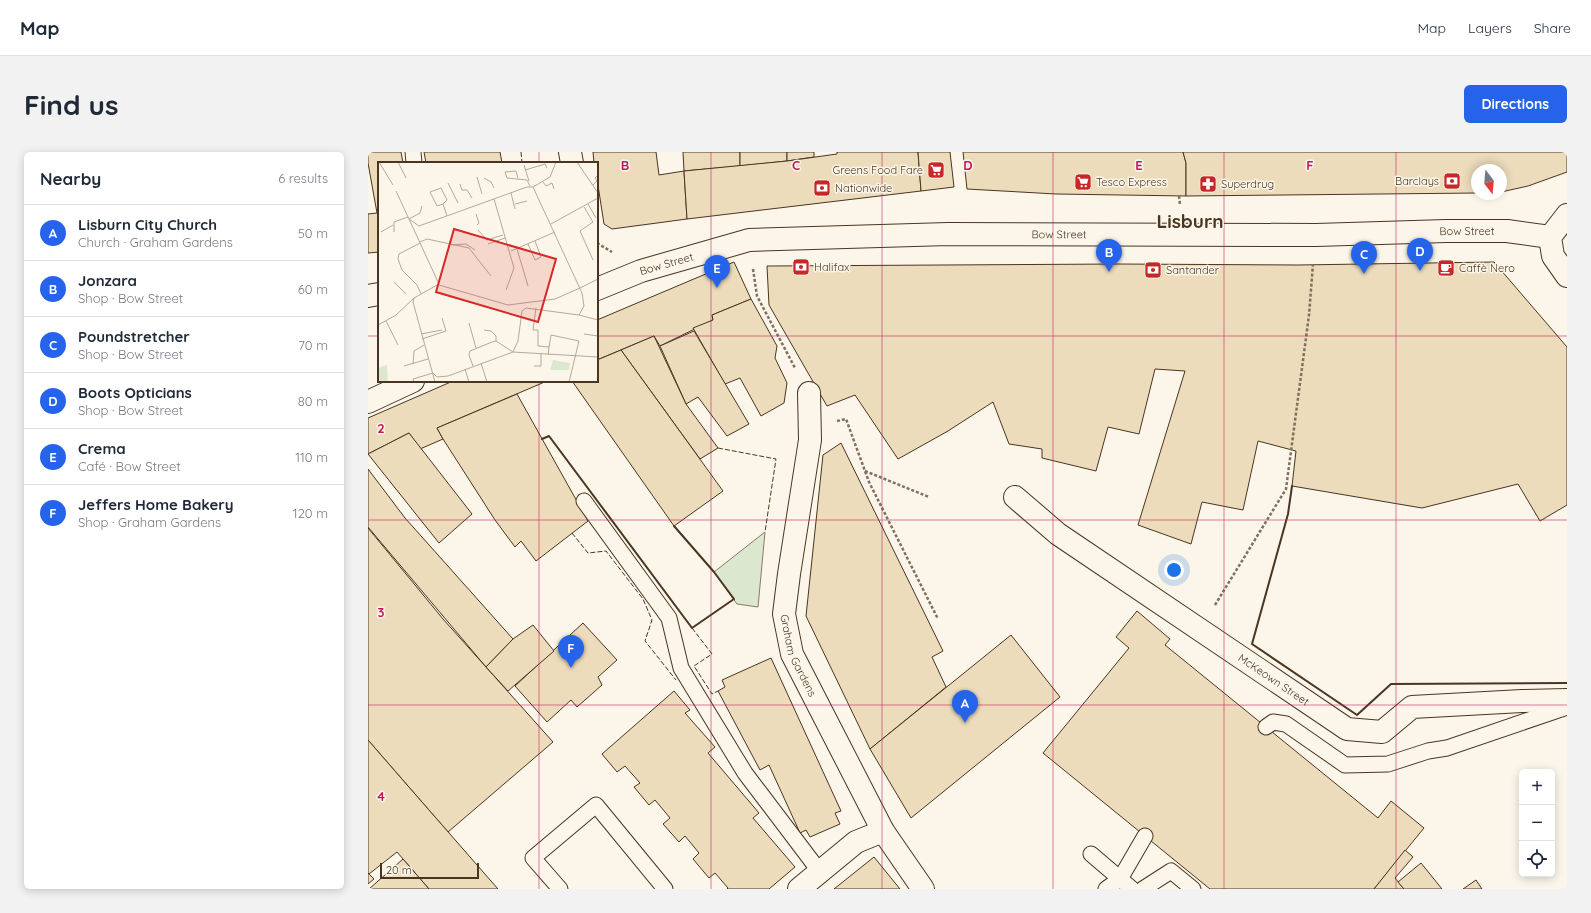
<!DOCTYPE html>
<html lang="en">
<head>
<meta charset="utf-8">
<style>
  body { margin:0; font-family:Quicksand,sans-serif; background:#f2f2f3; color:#1f2937 }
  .controls { position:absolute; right:12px; bottom:12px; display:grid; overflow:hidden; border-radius:6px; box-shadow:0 2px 10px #0003 }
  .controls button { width:36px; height:36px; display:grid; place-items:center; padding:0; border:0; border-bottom:1px solid #e0e1e3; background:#fff; color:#1f2937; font:20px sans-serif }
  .compass { position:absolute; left:1103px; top:12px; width:36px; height:36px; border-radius:50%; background:#fff; box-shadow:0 2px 10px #0003; rotate:164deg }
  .scale { position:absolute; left:12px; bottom:10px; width:99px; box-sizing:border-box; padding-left:4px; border:2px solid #4a3520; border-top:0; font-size:11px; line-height:14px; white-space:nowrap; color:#4a3520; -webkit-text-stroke:3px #fbf6e9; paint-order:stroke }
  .you { position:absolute; left:806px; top:418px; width:14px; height:14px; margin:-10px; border:3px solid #fff; border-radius:50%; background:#1a73e8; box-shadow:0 0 0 6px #1a73e833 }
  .badge { display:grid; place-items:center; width:26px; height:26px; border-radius:50%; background:#2563eb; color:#fff; font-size:13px; font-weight:700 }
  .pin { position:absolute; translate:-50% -33px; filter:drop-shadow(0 1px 2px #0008) }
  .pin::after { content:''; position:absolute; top:21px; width:14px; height:12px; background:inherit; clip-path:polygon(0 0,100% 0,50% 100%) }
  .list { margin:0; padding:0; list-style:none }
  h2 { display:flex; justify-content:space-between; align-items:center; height:52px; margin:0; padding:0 16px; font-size:17px }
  h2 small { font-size:13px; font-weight:400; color:#747a83 }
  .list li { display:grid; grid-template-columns:26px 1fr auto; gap:12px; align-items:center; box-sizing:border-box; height:56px; padding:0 16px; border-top:1px solid #e0e1e3 }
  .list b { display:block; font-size:15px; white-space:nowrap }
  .list p { margin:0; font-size:13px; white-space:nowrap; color:#747a83 }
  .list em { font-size:13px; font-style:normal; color:#747a83 }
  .icon { flex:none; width:22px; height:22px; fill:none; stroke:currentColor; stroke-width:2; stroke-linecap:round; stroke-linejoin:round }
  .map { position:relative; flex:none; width:1199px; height:737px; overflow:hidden; border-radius:6px }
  header { display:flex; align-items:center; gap:24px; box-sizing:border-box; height:56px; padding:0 20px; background:#fff; border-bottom:1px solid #e0e1e3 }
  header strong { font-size:19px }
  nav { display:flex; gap:22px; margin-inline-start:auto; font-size:14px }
  .intro { display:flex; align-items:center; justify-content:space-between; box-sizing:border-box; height:96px; padding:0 24px }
  h1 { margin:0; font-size:28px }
  .button { padding:10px 18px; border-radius:6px; background:#2563eb; color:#fff; font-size:14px; font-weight:700 }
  main { display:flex; gap:24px; padding:0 24px }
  aside { flex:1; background:#fff; border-radius:6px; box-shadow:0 2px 10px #0003 }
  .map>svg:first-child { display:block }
  .green { fill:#dce7d0; stroke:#887966 }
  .building { fill:#ecdcbc; stroke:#4a3520 }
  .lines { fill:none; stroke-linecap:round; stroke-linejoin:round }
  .service-casing { stroke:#4a3520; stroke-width:17 }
  .pedestrian-casing { stroke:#4a3520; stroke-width:24 }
  .minor-casing { stroke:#4a3520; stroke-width:24 }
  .primary-casing { stroke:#4a3520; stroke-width:24 }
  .path { stroke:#7f6f5c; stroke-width:2.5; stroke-dasharray:3 2; stroke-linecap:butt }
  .service { stroke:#fbf6e9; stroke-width:15 }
  .pedestrian { stroke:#fbf6e9; stroke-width:22 }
  .minor { stroke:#fbf6e9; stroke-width:22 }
  .primary { stroke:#fbf6e9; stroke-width:22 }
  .fence { stroke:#4a3520; stroke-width:1; stroke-dasharray:5 2; stroke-linecap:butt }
  .wall { stroke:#4a3520; stroke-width:2 }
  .grid { fill:none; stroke:#c2185b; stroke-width:1; stroke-opacity:0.55 }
  .labels { text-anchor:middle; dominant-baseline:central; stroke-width:3; stroke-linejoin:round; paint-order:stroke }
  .poi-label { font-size:11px; fill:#4a3520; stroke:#fbf6e9; text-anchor:start }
  .street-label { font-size:11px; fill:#4a3520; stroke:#fbf6e9 }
  .town-label { font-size:19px; font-weight:bold; fill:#4a3520; stroke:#fbf6e9 }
  .inset-road { fill:none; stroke:#b4a999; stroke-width:1 }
  .view { fill:#d62828; fill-opacity:0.15; stroke:#d62828; stroke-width:2 }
  .inset-edge { fill:none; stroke:#4a3520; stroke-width:2 }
  .grid-label { font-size:13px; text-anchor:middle; font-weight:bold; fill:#c2185b; stroke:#fbf6e9; stroke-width:3; stroke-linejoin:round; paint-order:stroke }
</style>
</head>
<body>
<header>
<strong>Map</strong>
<nav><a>Map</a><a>Layers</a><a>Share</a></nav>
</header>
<div class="intro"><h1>Find us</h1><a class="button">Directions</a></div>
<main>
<aside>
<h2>Nearby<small>6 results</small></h2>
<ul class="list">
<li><span class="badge">A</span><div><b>Lisburn City Church</b><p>Church · Graham Gardens</p></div><em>50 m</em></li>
<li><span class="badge">B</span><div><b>Jonzara</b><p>Shop · Bow Street</p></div><em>60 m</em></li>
<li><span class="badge">C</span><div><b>Poundstretcher</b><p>Shop · Bow Street</p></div><em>70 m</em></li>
<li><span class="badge">D</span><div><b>Boots Opticians</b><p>Shop · Bow Street</p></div><em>80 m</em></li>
<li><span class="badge">E</span><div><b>Crema</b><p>Café · Bow Street</p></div><em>110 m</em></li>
<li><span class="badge">F</span><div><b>Jeffers Home Bakery</b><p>Shop · Graham Gardens</p></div><em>120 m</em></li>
</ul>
</aside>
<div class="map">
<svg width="1199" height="737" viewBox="0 0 1199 737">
  <rect width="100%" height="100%" fill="#fbf6e9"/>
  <path class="green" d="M397,380L390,455L369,452L346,420Z"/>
  <g class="building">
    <path d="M0,0H33L35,11H11V100L0,101V62L9,61L0,11Z"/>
    <path d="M56,0H132L134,11H58Z"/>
    <path d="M225,0H288L291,23L316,19L319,67L244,77L236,72L229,27V11H226Z"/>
    <path d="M315,0H372V14L316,19Z"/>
    <path d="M372,0H419V9L372,14Z"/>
    <path d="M419,0H446V5L419,9Z"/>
    <path d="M469,0H550L553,39L319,67L316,19L419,9L469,2Z"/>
    <path d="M550,0H582L586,35L553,39Z"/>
    <path d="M595,0H815L818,11V44L688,42L599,37Z"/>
    <path d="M815,0H1199V20L1160,34L1133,40V18H1109V41L818,44V11Z"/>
    <path d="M366,110L383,147L344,163L345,168L292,194L286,184L229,208V168Z"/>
    <path d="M1126,110L1199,195V353L1172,369L1150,332L1054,356L924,334L928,299L890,289L875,358L834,350L823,392L770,373L817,219L787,217L771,282L740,275L728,319L674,306V297L641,292L625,250L580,279L530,307L487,243L459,254L401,153L399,114L750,112L930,113Z"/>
    <path d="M383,147L409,194L407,206L419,231L416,251L393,264L372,226L357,232L325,176L345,168L344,163Z"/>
    <path d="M326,179L381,272L359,284L330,245L318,252L292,194Z"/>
    <path d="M286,184L318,252L350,296L332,307L253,198Z"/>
    <path d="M253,198L355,339L306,374L204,229H229V208Z"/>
    <path d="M85,229H179L69,276L75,287L52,297L41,281L0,302V266Z"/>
    <path d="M149,242L220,369L168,409L153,389L147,395L127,368L75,287L69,276Z"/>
    <path d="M41,281L104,362L71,391L0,302Z"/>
    <path d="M473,291L575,499L564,505L578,535L502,597L438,464L455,303Z"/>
    <path d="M0,317L37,366L145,487L118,515L0,375Z"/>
    <path d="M0,376L75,467L185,590L80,680L0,588Z"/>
    <path d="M769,459L802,487L797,493L1010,666L1023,649L1056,676L1006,737H842L675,601L761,496L748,485Z"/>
    <path d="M215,471L249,508L230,525L234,533L209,555L203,548L179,570L147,534Z"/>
    <path d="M165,473L186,499L140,539L118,515L145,487Z"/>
    <path d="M643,483L692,545L543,666L502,597Z"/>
    <path d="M403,506L473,659L467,661L472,672L442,685L438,678L432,681L401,613L392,618L350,539L357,535L354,528Z"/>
    <path d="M306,539L322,558L317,561L347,595L340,601L391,661L385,666L427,715L401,737H359L360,736L347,721L341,726L325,707L331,701L317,684L311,690L295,672L302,666L287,648L281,653L266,635L272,631L257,614L249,620L234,602Z"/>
    <path d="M0,588L40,634L130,737H61L29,700L1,722L0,721Z"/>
    <path d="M1037,698L1045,705L1027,726L1036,737H1006Z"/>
    <path d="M506,705L532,737H466Z"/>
    <path d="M35,707L61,737H1Z"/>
    <path d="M1053,711L1074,737H1036L1030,730Z"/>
    <path d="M0,721L6,727L0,732Z"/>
    <path d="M1108,728L1114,737H1095Z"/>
  </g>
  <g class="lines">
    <g class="service-casing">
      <g id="service">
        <path d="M45,0L46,11"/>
        <path d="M216,349L301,466L313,516L377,621L452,720"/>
        <path d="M898,575L905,570L918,572L977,613L1020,612L1060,599L1079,596L1199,555"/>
        <path d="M723,702L764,737"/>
        <path d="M192,737L165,706L228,653L297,737"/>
        <path d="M738,737L752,727L777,684"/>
        <path d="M775,737L803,719L825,737"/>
      </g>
    </g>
    <g class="pedestrian-casing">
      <g id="pedestrian">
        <path id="s1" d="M229,137L273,119L381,88L580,82L948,83L1078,79H1139L1182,85"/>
        <path d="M0,250L45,229"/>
      </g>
    </g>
    <g class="minor-casing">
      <g id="minor">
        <path id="s2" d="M441,241L442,288L421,422L416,462L424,502L515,679L555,737"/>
        <path id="s3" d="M647,345L690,382L979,577L1014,580L1044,555L1154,549L1199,548"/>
        <path d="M431,737L488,690L515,679"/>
      </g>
    </g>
    <g class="primary-casing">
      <g id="primary">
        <path d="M202,0L204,11"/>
        <path d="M1199,63L1182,85L1185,104L1199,124"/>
        <path d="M0,144L11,142"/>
      </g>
    </g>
    <g class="path">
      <path d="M811,44L812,53"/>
      <path d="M229,91L244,100"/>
      <path d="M385,117L389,144L427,216"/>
      <path d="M469,269L478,267L501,330L570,467"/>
      <path d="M497,319L561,345"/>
      <path d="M847,453L918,337L941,163L945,112"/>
    </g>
    <use href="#service" class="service"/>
    <use href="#pedestrian" class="pedestrian"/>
    <use href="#minor" class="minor"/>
    <use href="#primary" class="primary"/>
    <g class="fence">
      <path d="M153,0L154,11"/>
      <path d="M350,296L408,307L397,380"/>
      <path d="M204,381L220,401L238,399L275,447L284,468L277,489L308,528"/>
      <path d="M324,476L344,502L326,514L344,542L350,539"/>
    </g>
    <g class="wall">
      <path d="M174,287L181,284L324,476L366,447L346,420L306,374"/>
      <path d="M924,334L920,362L884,492L989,563L1023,532L1199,531"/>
    </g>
  </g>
  <path class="grid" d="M171,0V11M343,0V737M514,0V737M685,0V737M856,0V737M1028,0V737M0,184H11M229,184H1199M171,229V737M0,368H1199M0,553H1199"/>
  <defs>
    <g id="supermarket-square" transform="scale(0.9)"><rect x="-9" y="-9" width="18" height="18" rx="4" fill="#c62828" stroke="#fbf6e9"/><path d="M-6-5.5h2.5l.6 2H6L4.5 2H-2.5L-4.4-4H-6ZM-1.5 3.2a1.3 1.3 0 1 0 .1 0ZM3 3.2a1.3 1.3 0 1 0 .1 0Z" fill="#fff"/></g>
    <g id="bank-square" transform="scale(0.9)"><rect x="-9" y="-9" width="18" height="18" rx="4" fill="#c62828" stroke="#fbf6e9"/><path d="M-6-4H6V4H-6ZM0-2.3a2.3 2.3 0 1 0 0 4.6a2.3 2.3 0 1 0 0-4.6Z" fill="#fff"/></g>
    <g id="pharmacy-square" transform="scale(0.9)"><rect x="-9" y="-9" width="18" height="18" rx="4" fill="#c62828" stroke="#fbf6e9"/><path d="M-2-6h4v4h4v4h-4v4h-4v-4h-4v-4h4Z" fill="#fff"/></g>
    <g id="cafe-square" transform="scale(0.9)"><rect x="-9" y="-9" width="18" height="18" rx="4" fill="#c62828" stroke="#fbf6e9"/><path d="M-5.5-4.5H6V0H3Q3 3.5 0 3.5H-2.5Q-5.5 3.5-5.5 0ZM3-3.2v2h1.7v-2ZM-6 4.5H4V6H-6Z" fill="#fff"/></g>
  </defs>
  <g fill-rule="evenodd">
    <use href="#supermarket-square" x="568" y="18"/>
    <use href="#bank-square" x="1084" y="29"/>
    <use href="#supermarket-square" x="715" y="30"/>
    <use href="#pharmacy-square" x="840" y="32"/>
    <use href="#bank-square" x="454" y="36"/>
    <use href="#bank-square" x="433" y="115"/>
    <use href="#cafe-square" x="1078" y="116"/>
    <use href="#bank-square" x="785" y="118"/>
  </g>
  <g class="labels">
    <g class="poi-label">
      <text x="555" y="18" text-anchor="end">Greens Food Fare</text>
      <text x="1071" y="29" text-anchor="end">Barclays</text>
      <text x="728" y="30">Tesco Express</text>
      <text x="853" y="32">Superdrug</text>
      <text x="467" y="36">Nationwide</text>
      <text x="446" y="115">Halifax</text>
      <text x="1091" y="116">Caffè Nero</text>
      <text x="798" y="118">Santander</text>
    </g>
    <g class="street-label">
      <text stroke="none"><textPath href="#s1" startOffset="878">Bow Street</textPath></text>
      <text stroke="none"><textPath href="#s1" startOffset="470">Bow Street</textPath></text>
      <text stroke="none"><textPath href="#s1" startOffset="74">Bow Street</textPath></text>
      <text stroke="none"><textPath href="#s2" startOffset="267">Graham Gardens</textPath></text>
      <text stroke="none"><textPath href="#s3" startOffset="317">McKeown Street</textPath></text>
    </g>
    <g class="town-label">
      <text x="822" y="69">Lisburn</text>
    </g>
  </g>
  <g transform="translate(10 10)">
    <rect width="220" height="220" fill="#fbf6e9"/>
    <path d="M175,198L192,201L191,208H172ZM9,203L10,220H0V206Z" fill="#dce7d0"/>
    <path class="inset-road" d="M1,0L15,23M20,0L28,16M199,0L220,31M146,3L151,19M147,8L167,2L169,6M99,15L104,32M106,16L113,20L116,26M140,16L138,9L127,10L129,16L149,18L152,24M165,20L168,24L174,21L176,27M70,21L80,41M82,22L84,28H89L94,36M215,23L219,19L217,16L220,13M155,25L172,15L178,0M18,29L61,122L36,136L35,140L57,220M133,31L137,47M116,37L136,106L128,128M65,42L59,44L52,30L63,26L69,38L65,42L69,54M137,42L149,39M210,42L218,56M206,45L215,60L202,69L215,98M98,52L101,61L99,63M31,57L42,51L44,44M31,57L41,64L149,25H155L204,131L206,144L201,153M173,62L220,36M100,68L109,78L125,73M3,70L15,63M16,70V60L30,55M42,80L49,77L91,86L113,114M42,81L21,92L20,97L24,108L39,123L43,132M110,82L127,76M150,82L157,98L163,95L157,79M73,83L88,82L97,88M139,87L150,124M133,89L177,70M16,120L28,132M61,123L130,143L177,137L202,126M202,126L220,117M158,146L155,168H160V184L171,185L170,193M8,159L20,183M91,161L98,186M0,163L18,153L36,136M106,168L113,169L118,174V179M43,172L64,168M206,172L220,174M44,177L68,169L64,156M171,185L173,173L201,179L191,220M135,190L140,179L144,149L148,146L201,153L220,158M103,201L109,220M35,202L36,189L46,183M26,204L50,197M95,204L91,193L92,189L114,180L118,179L135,190M156,204H163V192M87,207L91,220M55,211L59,215L70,214L135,190L220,195M36,220L35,217L55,211"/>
    <path class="view" d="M76,67L178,97L160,160L58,130Z"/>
    <rect width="220" height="220" class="inset-edge"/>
  </g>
  <g class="grid-label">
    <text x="257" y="18">B</text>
    <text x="428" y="18">C</text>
    <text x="600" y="18">D</text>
    <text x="771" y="18">E</text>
    <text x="942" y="18">F</text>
    <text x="13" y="281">2</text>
    <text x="13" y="465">3</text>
    <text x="13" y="649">4</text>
  </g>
</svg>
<div class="controls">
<button>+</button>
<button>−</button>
<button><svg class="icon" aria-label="locate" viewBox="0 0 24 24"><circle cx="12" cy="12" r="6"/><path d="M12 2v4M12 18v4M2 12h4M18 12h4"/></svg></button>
</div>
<svg class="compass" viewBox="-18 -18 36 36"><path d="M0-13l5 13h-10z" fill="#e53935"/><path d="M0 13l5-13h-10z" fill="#747a83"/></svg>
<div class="scale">20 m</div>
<div class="you"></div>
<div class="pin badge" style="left:597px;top:571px">A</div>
<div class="pin badge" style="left:741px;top:120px">B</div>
<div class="pin badge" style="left:996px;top:122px">C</div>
<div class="pin badge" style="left:1052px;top:119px">D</div>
<div class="pin badge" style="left:349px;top:136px">E</div>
<div class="pin badge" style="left:203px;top:516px">F</div>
</div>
</main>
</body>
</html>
